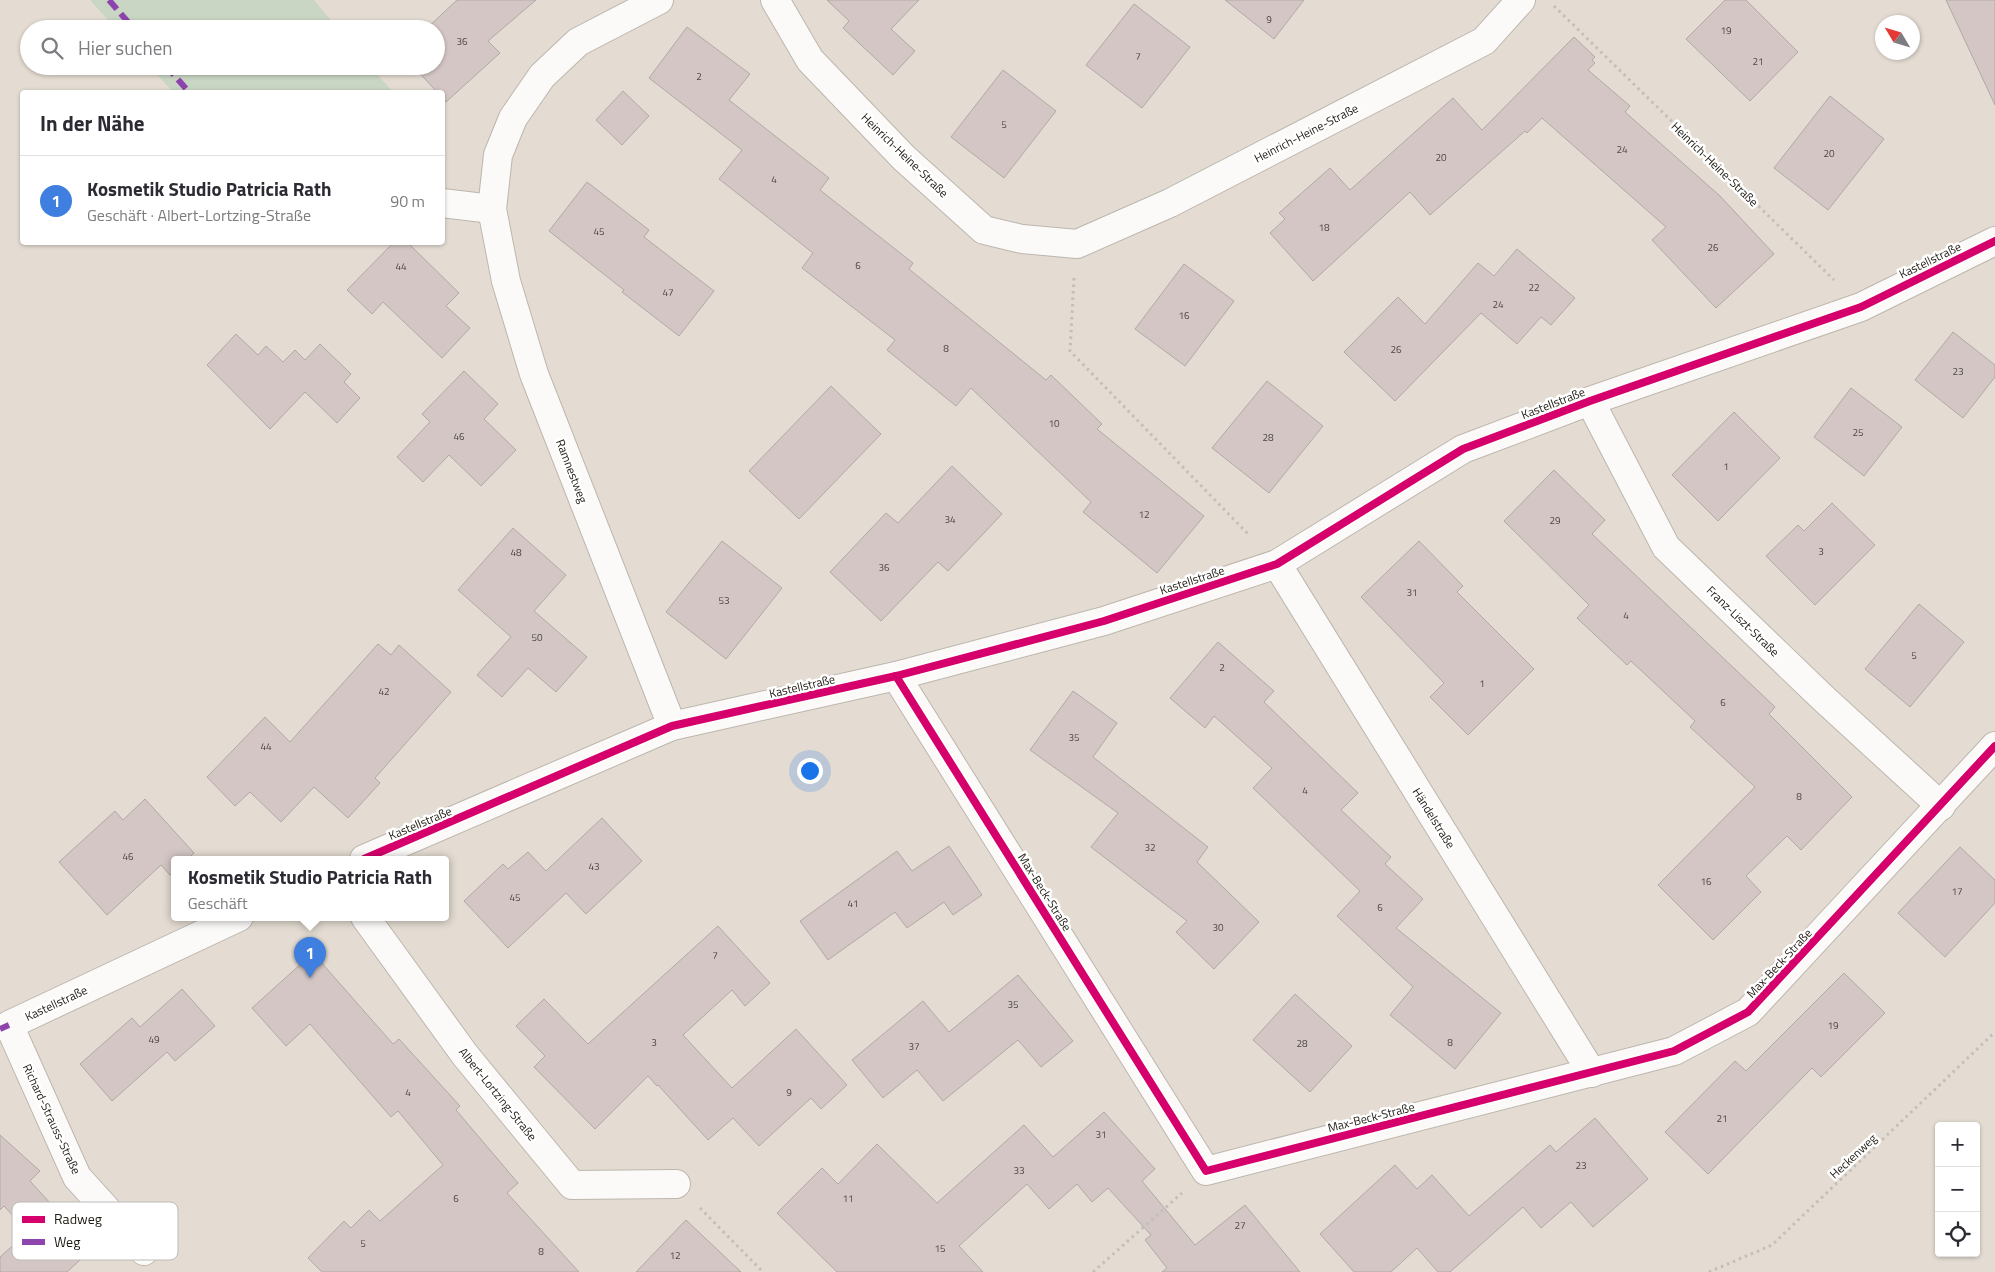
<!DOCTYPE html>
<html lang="de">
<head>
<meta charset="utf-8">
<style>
  body { margin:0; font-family:"Titillium Web",sans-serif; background:#f2f2f3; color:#2b2b33 }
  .controls { position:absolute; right:15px; bottom:15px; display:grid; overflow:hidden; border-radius:5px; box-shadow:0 1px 4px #0004 }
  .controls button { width:45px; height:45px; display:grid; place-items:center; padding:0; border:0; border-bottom:1px solid #e1e1e2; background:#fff; color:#2b2b33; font:25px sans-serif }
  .compass { position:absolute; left:1875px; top:15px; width:45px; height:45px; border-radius:50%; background:#fff; box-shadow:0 1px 4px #0004; rotate:308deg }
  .you { position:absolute; left:809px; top:770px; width:18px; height:18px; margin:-12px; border:4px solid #fff; border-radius:50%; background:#1a73e8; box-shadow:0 0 0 8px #1a73e833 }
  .badge { display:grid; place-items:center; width:32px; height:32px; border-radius:50%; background:#111827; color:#fff; font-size:16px; font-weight:700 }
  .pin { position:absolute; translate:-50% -41px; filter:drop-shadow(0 1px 2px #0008) }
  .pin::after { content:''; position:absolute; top:26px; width:18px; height:15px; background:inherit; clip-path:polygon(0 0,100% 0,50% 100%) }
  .popup { position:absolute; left:171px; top:856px; width:278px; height:65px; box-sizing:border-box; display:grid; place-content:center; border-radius:5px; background:#fff; filter:drop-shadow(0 1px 4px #0005); font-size:16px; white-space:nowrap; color:#7c7c81 }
  .popup b { font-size:19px; color:#2b2b33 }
  .popup::after { content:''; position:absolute; left:50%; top:100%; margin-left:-10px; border:10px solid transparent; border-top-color:#fff }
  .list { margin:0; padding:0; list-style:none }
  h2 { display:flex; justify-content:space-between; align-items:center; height:65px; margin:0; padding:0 20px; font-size:21px }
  h2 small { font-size:16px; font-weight:400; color:#7c7c81 }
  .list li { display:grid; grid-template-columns:32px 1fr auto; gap:15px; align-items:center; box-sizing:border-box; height:90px; padding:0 20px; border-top:1px solid #e1e1e2 }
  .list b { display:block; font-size:19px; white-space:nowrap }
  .list p { margin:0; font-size:16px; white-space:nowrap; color:#7c7c81 }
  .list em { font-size:16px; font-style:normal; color:#7c7c81 }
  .icon { flex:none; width:28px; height:28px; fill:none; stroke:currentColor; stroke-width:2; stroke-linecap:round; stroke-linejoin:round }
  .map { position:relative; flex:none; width:1995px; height:1272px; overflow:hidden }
  .search { position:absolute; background:#fff; box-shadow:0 1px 4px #0004; left:20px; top:20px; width:425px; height:55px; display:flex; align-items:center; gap:12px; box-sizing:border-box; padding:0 18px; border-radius:28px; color:#7c7c81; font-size:19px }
  .panel { position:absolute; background:#fff; box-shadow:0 1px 4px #0004; left:20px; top:90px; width:425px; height:155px; border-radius:5px }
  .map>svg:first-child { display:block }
  .green { fill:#cad6c4 }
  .building { fill:#d3c6c4; stroke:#b1a9a6 }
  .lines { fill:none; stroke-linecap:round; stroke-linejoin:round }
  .minor-casing { stroke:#bcb6ae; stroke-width:30 }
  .path { stroke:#c2bebb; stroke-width:3; stroke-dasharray:2.5 4; stroke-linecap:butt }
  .minor { stroke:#fbfaf8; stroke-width:28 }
  .quiet { stroke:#8e44ad; stroke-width:6; stroke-dasharray:12 6; stroke-linecap:butt }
  .cycleway-casing { stroke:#fff; stroke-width:11 }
  .cycleway { stroke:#d6006c; stroke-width:8 }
  .labels { text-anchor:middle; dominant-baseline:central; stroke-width:5; stroke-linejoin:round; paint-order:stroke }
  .number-label { font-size:10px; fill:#4e4741 }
  .street-label { font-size:12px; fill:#1f1a13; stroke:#fff }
  .key { fill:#fff; stroke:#bcbab8; stroke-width:1 }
  .key-label { font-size:14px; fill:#1f1a13 }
</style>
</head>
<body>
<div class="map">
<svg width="1995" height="1272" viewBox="0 0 1995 1272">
  <rect width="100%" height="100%" fill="#e4dcd2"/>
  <g class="green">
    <path d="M90,0H314L338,29H116Z"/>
    <path d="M149,66H370L393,92H173Z"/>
  </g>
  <g class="building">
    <path d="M457,0H536L488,41L500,53L446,102L442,98V92H437L413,66H436V29H426Z"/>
    <path d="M827,0H919L891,29L915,51L893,75L843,28L849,21Z"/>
    <path d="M1225,0H1304L1274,39Z"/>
    <path d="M1725,0H1746L1798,52L1750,101L1686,39Z"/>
    <path d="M1946,0H1995V105Z"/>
    <path d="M1134,4L1190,47L1142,108L1086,65Z"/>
    <path d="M687,27L750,74L729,100L829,178L820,190L913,263L909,269L1046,380L1051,375L1102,424L1097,429L1204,516L1157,573L1083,512L1091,502L971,388L956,406L887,350L895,340L802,268L813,253L719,179L742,150L649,78Z"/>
    <path d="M1574,37L1595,57L1592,60L1595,63L1588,70L1630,106L1625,112L1720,196L1774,254L1716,308L1652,240L1666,227L1542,118L1527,133L1525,131L1430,215L1410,192L1313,281L1270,233L1285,219L1279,213L1330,168L1350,190L1453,98L1482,130Z"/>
    <path d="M1003,70L1056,111L1004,178L951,137Z"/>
    <path d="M623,91L649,116L622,145L596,120Z"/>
    <path d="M1830,96L1884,139L1828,210L1774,168Z"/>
    <path d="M587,182L649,230L644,237L714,291L679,336L622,292L624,290L549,231Z"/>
    <path d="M394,242H407L459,293L446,306L470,328L442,358L383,302L372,314L347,290Z"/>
    <path d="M1517,249L1575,298L1551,325L1541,317L1517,344L1481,313L1395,401L1344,352L1398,297L1425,324L1478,263L1494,276Z"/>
    <path d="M1184,264L1234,301L1185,366L1135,329Z"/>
    <path d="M1953,332L1995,365V377L1963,418L1915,380Z"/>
    <path d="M236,334L258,355L266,346L283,362L295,350L305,360L320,344L351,374L344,382L360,398L337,423L305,392L270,429L207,365Z"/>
    <path d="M464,371L498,404L484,419L516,450L481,486L449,455L423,482L397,457L430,422L422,414Z"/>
    <path d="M1267,381L1323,426L1269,493L1212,448Z"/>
    <path d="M831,386L881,434L799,519L749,471Z"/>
    <path d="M1851,388L1902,427L1864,476L1814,437Z"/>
    <path d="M1734,412L1780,458L1718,521L1672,475Z"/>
    <path d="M952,466L1002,514L948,571L938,562L881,621L830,572L886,513L898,523Z"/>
    <path d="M1554,470L1605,520L1592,534L1775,707L1769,714L1852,797L1801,850L1787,836L1746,876L1761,892L1713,940L1658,885L1755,787L1690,727L1695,721L1631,661L1627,665L1577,618L1589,605L1504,521Z"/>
    <path d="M1832,503L1875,545L1815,605L1766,556L1798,525L1804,531Z"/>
    <path d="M513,528L566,575L534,611L587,657L556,692L528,668L502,697L477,675L511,637L458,590Z"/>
    <path d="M722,541L782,588L726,659L666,612Z"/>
    <path d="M1419,541L1463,586L1457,592L1534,669L1468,735L1430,697L1444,683L1361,597Z"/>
    <path d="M1919,604L1964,642L1910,707L1865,669Z"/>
    <path d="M1218,642L1274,691L1264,702L1358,793L1341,810L1391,857L1385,864L1423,899L1396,928L1501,1013L1455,1069L1390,1015L1413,987L1337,916L1360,891L1253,788L1272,768L1214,716L1205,728L1170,698Z"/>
    <path d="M378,644L391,655L399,645L451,692L375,778L380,783L348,818L314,787L281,822L250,792L235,806L207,777L265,717L290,742Z"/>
    <path d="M1073,691L1117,723L1093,757L1208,847L1197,862L1259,922L1214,969L1176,932L1187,921L1091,847L1118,813L1030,750Z"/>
    <path d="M145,799L194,853L188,859H175V871L170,875L161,865L107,915L59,862L115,811L123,820Z"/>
    <path d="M602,818L642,861L586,914L566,893L508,948L464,901L503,864L508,869L528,852L546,871Z"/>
    <path d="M949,846L982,895L953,915L944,902L907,928L895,912L828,960L800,921L897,851L912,871Z"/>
    <path d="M1960,847L1995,880V903L1945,957L1898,913Z"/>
    <path d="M718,926L770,983L745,1006L732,990L683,1035L732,1088L796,1029L847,1085L821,1109L811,1098L759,1146L733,1118L708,1140L658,1085L657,1086L648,1076L595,1129L534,1067L545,1056L516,1026L544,999L588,1044Z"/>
    <path d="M313,953L393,1044L399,1039L460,1106L456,1110L518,1183L507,1193L579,1272H322L308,1258L344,1221L351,1228L369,1210L380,1221L443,1165L398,1111L391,1117L310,1024L286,1046L252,1008Z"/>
    <path d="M1844,973L1885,1013L1821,1077L1812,1068L1708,1174L1665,1132L1735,1061L1746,1071Z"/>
    <path d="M1018,975L1073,1041L1041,1067L1018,1040L943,1101L917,1070L883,1098L852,1060L923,1001L949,1032Z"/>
    <path d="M182,989L215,1026L175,1061L167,1052L112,1101L80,1064L132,1018L140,1027Z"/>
    <path d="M1295,994L1352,1046L1310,1092L1253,1040Z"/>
    <path d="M1104,1112L1155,1169L1142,1181L1195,1245L1245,1205L1300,1272H1162L1167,1268L1145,1240L1151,1235L1108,1188L1092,1202L1077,1184L1049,1209L1027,1184L959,1246L983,1272H837L777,1213L822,1168L838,1184L877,1144L937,1203L1024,1125L1053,1157Z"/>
    <path d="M1595,1118L1648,1179L1593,1227L1571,1202L1541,1228L1523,1207L1450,1272H1438L1417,1248L1391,1272H1354L1320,1234L1395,1165L1417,1189L1432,1175L1469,1216L1550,1145L1556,1152Z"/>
    <path d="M0,1135L40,1171L30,1181L92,1249L67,1272H0V1257L28,1232L4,1206L0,1210Z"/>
    <path d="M686,1220L741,1272H636Z"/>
  </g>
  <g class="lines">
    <g class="minor-casing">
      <g id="minor">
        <path d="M659,0L578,42L542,76L513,118L498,155L492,209L506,281L534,374L672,726"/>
        <path d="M775,0L810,60L904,158L984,230L1022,239L1077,244L1170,203L1484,41L1521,0"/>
        <path d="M442,203L492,209"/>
        <path d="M1590,401L1666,547L1823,698L1941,806"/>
        <path d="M1277,564L1592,1073"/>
        <path d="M896,676L1206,1171L1674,1051L1748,1012L1995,746"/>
        <path d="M364,859L672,726L896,676L1104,621L1277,564L1463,449L1590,401L1861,307L1995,241"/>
        <path d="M365,917L465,1055L572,1185L676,1184"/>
        <path d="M144,1251L77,1177L9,1025L239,917"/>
      </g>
    </g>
    <g class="path">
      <path d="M1554,6L1834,280"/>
      <path d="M1074,278L1070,351L1250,536"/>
      <path d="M700,1208L763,1272"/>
      <path d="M1093,1272L1182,1193"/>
      <path d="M1709,1272L1772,1245L1995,1032"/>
    </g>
    <use href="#minor" class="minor"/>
    <g class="quiet">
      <path d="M109,0L134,29"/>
      <path d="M166,66L189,92"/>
      <path d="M0,1029L9,1025"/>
    </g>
    <g class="cycleway-casing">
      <g id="cycleway">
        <path d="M896,676L1206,1171L1674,1051L1748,1012L1995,746"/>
        <path d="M364,859L672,726L896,676L1104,621L1277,564L1463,449L1590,401L1861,307L1995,241"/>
      </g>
    </g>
    <use href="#cycleway" class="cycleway"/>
  </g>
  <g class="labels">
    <g class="number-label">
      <text x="1269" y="19">9</text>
      <text x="1726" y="30">19</text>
      <text x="462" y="41">36</text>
      <text x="1138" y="56">7</text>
      <text x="1758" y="61">21</text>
      <text x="699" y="76">2</text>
      <text x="1004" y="124">5</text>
      <text x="1622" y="149">24</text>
      <text x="1829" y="153">20</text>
      <text x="1441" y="157">20</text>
      <text x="774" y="179">4</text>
      <text x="1324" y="227">18</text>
      <text x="599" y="231">45</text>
      <text x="1713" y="247">26</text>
      <text x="858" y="265">6</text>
      <text x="401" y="266">44</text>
      <text x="1534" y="287">22</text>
      <text x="668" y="292">47</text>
      <text x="1498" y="304">24</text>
      <text x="1184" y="315">16</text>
      <text x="946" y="348">8</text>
      <text x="1396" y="349">26</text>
      <text x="1958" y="371">23</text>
      <text x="1054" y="423">10</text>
      <text x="1858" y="432">25</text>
      <text x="459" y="436">46</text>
      <text x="1268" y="437">28</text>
      <text x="1726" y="466">1</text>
      <text x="1144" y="514">12</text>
      <text x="950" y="519">34</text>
      <text x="1555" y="520">29</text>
      <text x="1821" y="551">3</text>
      <text x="516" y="552">48</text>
      <text x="884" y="567">36</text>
      <text x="1412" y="592">31</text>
      <text x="724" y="600">53</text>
      <text x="1626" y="615">4</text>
      <text x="537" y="637">50</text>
      <text x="1914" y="655">5</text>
      <text x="1222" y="667">2</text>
      <text x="1482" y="683">1</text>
      <text x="384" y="691">42</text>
      <text x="1723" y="702">6</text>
      <text x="1074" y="737">35</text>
      <text x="266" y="746">44</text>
      <text x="1305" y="790">4</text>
      <text x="1799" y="796">8</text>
      <text x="1150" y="847">32</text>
      <text x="128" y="856">46</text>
      <text x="594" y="866">43</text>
      <text x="1706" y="881">16</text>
      <text x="1957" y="891">17</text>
      <text x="515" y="897">45</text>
      <text x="853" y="903">41</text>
      <text x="1380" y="907">6</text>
      <text x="1218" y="927">30</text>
      <text x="715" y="955">7</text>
      <text x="1013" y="1004">35</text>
      <text x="1833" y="1025">19</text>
      <text x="154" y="1039">49</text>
      <text x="654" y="1042">3</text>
      <text x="1450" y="1042">8</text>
      <text x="1302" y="1043">28</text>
      <text x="914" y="1046">37</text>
      <text x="408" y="1092">4</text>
      <text x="789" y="1092">9</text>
      <text x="1722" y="1118">21</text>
      <text x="1101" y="1134">31</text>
      <text x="1581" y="1165">23</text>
      <text x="1019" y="1170">33</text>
      <text x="456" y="1198">6</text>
      <text x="848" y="1198">11</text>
      <text x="1240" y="1225">27</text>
      <text x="363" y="1243">5</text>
      <text x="940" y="1248">15</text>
      <text x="541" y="1251">8</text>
      <text x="675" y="1255">12</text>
    </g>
    <g class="street-label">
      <text transform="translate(1306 133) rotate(-27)">Heinrich-Heine-Straße</text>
      <text transform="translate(905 155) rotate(44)">Heinrich-Heine-Straße</text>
      <text transform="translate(1715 164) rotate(44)">Heinrich-Heine-Straße</text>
      <text transform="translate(1930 260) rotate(-26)">Kastellstraße</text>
      <text transform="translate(1553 403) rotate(-21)">Kastellstraße</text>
      <text transform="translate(572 471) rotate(69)">Ramnestweg</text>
      <text transform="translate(1192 580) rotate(-18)">Kastellstraße</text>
      <text transform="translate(1743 621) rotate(44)">Franz-Liszt-Straße</text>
      <text transform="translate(802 686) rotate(-13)">Kastellstraße</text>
      <text transform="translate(1434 818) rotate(58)">Händelstraße</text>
      <text transform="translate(420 823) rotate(-23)">Kastellstraße</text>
      <text transform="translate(1045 892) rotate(58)">Max-Beck-Straße</text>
      <text transform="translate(1779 963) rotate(-47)">Max-Beck-Straße</text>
      <text transform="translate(56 1003) rotate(-25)">Kastellstraße</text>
      <text transform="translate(498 1094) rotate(51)">Albert-Lortzing-Straße</text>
      <text transform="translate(1371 1117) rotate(-14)">Max-Beck-Straße</text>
      <text transform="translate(52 1119) rotate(65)">Richard-Strauss-Straße</text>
      <text transform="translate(1853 1156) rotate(-43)">Heckenweg</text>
    </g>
  </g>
  <rect x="12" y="1202" width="166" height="58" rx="8" class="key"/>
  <rect x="22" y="1216" width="23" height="7" fill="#d6006c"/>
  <rect x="22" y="1239" width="23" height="6" fill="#8e44ad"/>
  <g class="key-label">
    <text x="54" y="1224">Radweg</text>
    <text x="54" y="1247">Weg</text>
  </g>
</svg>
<div class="controls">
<button>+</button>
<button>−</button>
<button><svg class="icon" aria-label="locate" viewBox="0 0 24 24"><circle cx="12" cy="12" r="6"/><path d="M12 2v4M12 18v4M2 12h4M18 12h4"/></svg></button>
</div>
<svg class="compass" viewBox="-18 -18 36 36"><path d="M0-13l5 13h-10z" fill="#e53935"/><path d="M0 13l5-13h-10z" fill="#7c7c81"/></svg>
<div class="you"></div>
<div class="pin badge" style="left:310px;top:978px;background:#3f7fe0">1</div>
<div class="popup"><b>Kosmetik Studio Patricia Rath</b>Geschäft</div>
<div class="search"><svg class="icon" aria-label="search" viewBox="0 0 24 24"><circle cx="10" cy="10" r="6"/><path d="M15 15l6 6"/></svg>Hier suchen</div>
<section class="panel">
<h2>In der Nähe<small></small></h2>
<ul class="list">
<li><span class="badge" style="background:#3f7fe0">1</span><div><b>Kosmetik Studio Patricia Rath</b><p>Geschäft · Albert-Lortzing-Straße</p></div><em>90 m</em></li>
</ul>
</section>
</div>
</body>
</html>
